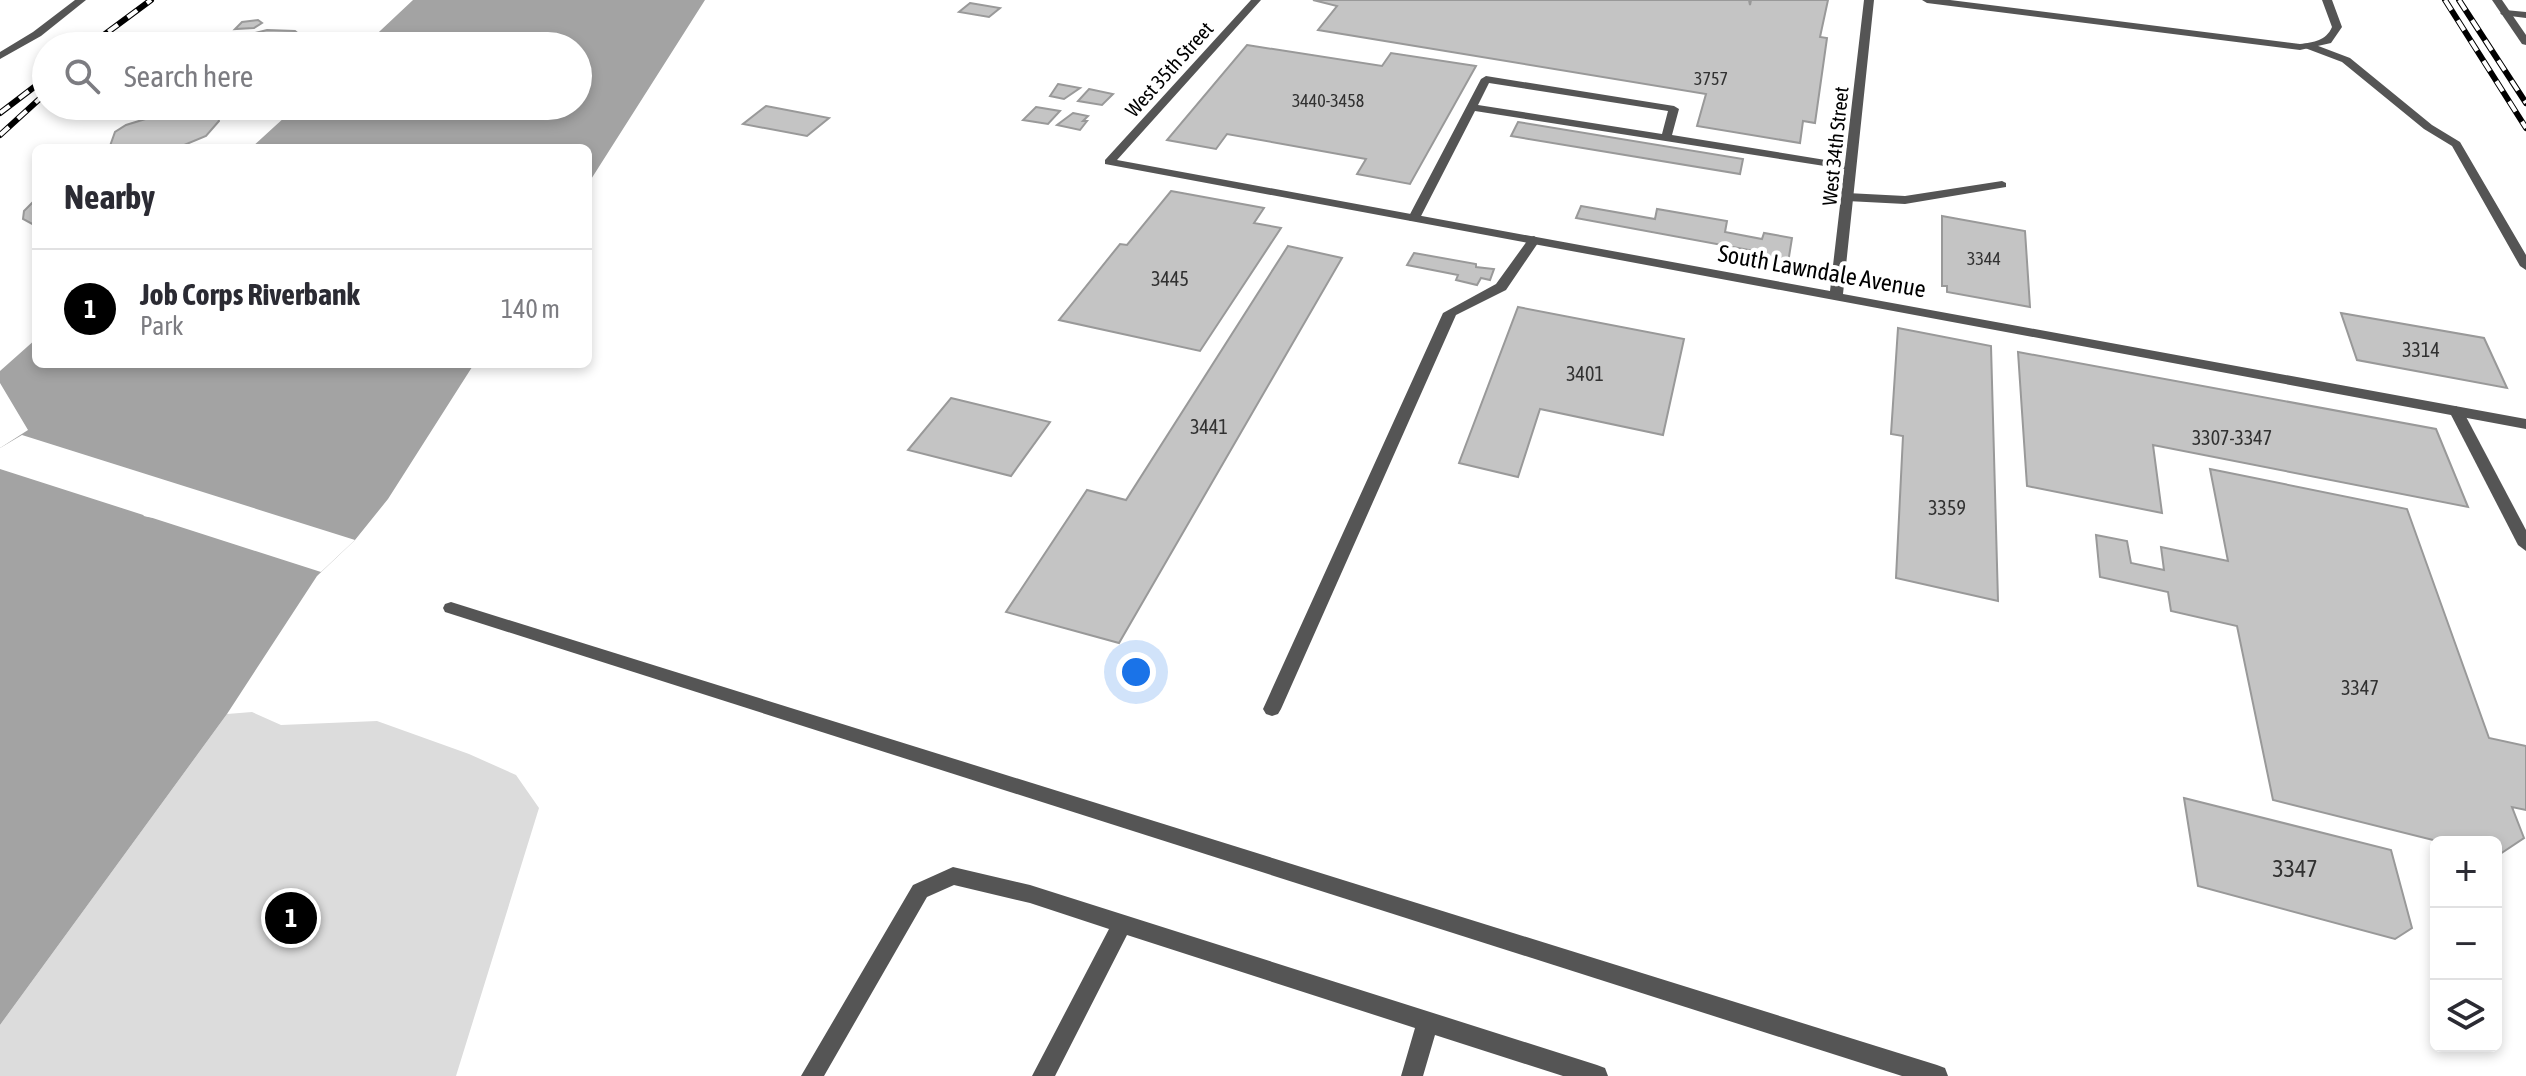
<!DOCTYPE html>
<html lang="en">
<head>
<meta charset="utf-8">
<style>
  body { margin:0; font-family:"Asap Condensed",sans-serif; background:#f7f7f7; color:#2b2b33 }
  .controls { position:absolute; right:24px; bottom:24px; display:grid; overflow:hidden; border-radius:12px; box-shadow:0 4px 12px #0003 }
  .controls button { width:72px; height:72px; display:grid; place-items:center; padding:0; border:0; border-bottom:2px solid #e1e1e2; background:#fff; color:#2b2b33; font:40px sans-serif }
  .you { position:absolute; left:1136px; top:672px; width:28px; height:28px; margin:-20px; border:6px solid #fff; border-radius:50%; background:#1a73e8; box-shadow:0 0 0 12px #1a73e833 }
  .badge { display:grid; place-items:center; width:52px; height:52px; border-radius:50%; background:#000; color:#fff; font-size:26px; font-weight:700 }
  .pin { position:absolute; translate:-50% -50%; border:4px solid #fff; box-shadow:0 2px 8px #0006 }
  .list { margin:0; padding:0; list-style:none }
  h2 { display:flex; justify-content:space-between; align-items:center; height:104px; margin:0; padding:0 32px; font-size:34px }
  h2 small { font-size:26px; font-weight:400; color:#7c7c81 }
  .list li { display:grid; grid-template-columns:52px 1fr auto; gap:24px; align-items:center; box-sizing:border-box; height:120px; padding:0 32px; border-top:2px solid #e1e1e2 }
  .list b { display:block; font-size:30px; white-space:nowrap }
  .list p { margin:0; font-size:26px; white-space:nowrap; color:#7c7c81 }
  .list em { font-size:26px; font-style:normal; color:#7c7c81 }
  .icon { flex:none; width:44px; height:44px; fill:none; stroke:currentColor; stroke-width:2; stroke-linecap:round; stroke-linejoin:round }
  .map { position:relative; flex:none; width:2526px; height:1076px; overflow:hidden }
  .search { position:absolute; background:#fff; box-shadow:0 4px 12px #0003; left:32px; top:32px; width:560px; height:88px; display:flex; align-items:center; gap:20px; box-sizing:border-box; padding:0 28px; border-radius:44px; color:#7c7c81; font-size:30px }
  .panel { position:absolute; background:#fff; box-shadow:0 4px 12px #0003; left:32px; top:144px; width:560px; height:224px; border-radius:12px }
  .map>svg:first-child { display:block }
  .green { fill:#dcdcdc }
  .water { fill:#a3a3a3; fill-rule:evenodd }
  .pier { fill:#fff; fill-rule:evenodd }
  .building { fill:#c4c4c4; stroke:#999; stroke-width:2 }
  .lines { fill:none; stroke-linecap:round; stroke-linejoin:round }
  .lane { fill:#555; fill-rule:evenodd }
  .street { fill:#555; fill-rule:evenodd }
  .rail-casing { stroke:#000; stroke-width:6 }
  .rail { stroke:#fff; stroke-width:4; stroke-dasharray:12; stroke-linecap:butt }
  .labels { text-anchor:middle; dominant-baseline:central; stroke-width:8; stroke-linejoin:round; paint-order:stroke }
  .far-number-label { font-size:18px; fill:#313131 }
  .far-street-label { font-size:20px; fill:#000; stroke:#fff }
  .number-label { font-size:20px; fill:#313131 }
  .street-label { font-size:24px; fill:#000; stroke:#fff }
  .near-number-label { font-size:24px; fill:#313131 }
</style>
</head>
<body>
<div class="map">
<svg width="2526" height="1076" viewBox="0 0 2526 1076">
  <rect width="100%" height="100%" fill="#fff"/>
  <path class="green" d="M252,712L281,725L377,721L469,754L516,775L539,808L456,1076H0V1025L227,714Z"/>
  <g class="water">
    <path d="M413,0H705L588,184V148H251L297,106H578V46H364Z"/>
    <path d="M36,339V364H474L388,499L355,540L317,576L227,714L0,1025V448L28,430L0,383V371ZM182,486L194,494C179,509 166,522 144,516L141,512L144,502Z"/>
  </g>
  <path class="pier" d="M22,435L355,540L321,572L0,469V448ZM175,491H187L189,497L181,505L165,512L150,513L145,511L152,500Z"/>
  <g class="building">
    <path d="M1313,0H1749L1750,5L1751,0H1828L1820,37L1827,38L1815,123L1803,121L1800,143L1697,126L1706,94L1318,30L1337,6Z"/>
    <path d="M970,3L1000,8L989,17L959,12Z"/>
    <path d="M258,20L262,23L254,28L235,29L242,22Z"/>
    <path d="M267,30L295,31L306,40L303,46H218L235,38Z"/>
    <path d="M1247,45L1382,66L1391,53L1476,66L1410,184L1357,174L1366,159L1227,134L1216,149L1167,140Z"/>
    <path d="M1058,84L1080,88L1064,99L1050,96Z"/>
    <path d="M1089,89L1113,94L1102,105L1078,101Z"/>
    <path d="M766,106L829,118L807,136L743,124Z"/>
    <path d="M1036,107L1060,111L1048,124L1023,120Z"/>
    <path d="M178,109L208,110L217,115L219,121L206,136L177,148L110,146L115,132L126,125Z"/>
    <path d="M1073,113L1088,116L1083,121H1087L1080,130L1057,125Z"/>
    <path d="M1518,122L1743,159L1740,174L1511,136Z"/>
    <path d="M1171,191L1264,208L1254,223L1281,228L1200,351L1059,320L1120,244L1127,245Z"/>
    <path d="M36,199V226L23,219L24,211Z"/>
    <path d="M1581,206L1655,219L1657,209L1727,221L1725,232L1762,239L1764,233L1792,238L1788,263L1759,258L1760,252L1576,218Z"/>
    <path d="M1942,216L2025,231L2030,307L1947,292V286H1942Z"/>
    <path d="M1288,246L1342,258L1119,643L1006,612L1087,490L1126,500Z"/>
    <path d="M1414,253L1476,264V267L1494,269L1490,280L1481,278L1477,285L1456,280L1458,275L1407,265Z"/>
    <path d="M1518,307L1684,339L1663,435L1540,409L1518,477L1459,463Z"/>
    <path d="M2341,313L2484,338L2507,388L2357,360Z"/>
    <path d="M1898,328L1991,346L1998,601L1896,578L1903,436L1891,434Z"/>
    <path d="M2018,352L2436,429L2468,507L2153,445L2162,513L2027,486Z"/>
    <path d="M951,398L1050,422L1011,476L908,450Z"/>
    <path d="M2210,469L2407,509L2489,738L2526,746V810L2512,807L2524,838L2497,856L2496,842H2441L2273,800L2237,626L2171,611L2168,592L2100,577L2096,535L2127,541L2131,563L2164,570L2161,547L2228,561Z"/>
    <path d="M2184,798L2391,850L2412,928L2395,939L2198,886Z"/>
  </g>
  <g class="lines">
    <g class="lane">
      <path d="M75,0H86L41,36L0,59V52L33,32Z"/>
      <path d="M2505,10L2526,12V18L2502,15L2500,13Z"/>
      <path d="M2305,44H2313L2350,58L2432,125L2460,142L2526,255V270L2520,266L2452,146L2424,129L2342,62L2305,48Z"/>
      <path d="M1486,76L1674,106L1679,109L1672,135L1850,164L1856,167L1850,170L1475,111L1420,218L1418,221H1410L1408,218L1481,79ZM1489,83L1668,111L1662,134L1478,105Z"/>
      <path d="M2002,181L2006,183V187L1905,204L1847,201L1841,197L1847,193L1905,196Z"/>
      <path d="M1534,236L1540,240L1506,290L1456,315L1281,709L1278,714L1272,716L1266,714L1263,709L1443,313L1496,284L1530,237Z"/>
      <path d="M2456,406L2463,411L2526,530V551L2518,545L2449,411Z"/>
      <path d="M451,602L1937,1065L1945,1068L1948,1076H1902L445,612L443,608L445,604Z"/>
      <path d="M953,867L1030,885L1597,1065L1605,1068L1608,1076H1563L1435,1035L1423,1076H1401L1415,1028L1127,935L1055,1076H1032L1109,929L1030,903L954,885L927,897L824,1076H801L913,885Z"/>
    </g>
    <g class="street">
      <path d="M1251,0H1261L1117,160L1830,291L1864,0H1874L1843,294L2526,419V429L1105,164V160Z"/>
      <path d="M1922,0H1950L2300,44C2314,42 2326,41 2332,27L2322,0H2332L2342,27L2331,43L2300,50L1927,3Z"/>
      <path d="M2492,0H2502L2526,35V45L2522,44Z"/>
    </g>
    <g class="rail-casing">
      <g id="rail">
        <path d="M2445,0L2526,128"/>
        <path d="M2459,0L2526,103"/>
        <path d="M89,46L151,0"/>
        <path d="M0,113L46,78"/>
        <path d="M0,135L46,93"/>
      </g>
    </g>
    <use href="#rail" class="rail"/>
  </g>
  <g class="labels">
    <g class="far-number-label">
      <text x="1711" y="78">3757</text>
      <text x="1328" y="100">3440-3458</text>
      <text x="1984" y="258">3344</text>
    </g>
    <g class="far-street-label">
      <text transform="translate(1169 69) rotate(-48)">West 35th Street</text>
      <text transform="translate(1835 146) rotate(-84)">West 34th Street</text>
    </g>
    <g class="number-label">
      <text x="1170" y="278">3445</text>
      <text x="2421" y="349">3314</text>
      <text x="1585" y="373">3401</text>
      <text x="1209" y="426">3441</text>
      <text x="2232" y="437">3307-3347</text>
      <text x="1947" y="507">3359</text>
      <text x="2360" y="687">3347</text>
    </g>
    <g class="street-label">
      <text transform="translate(1822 271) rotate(10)">South Lawndale Avenue</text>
    </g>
    <g class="near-number-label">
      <text x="2295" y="868">3347</text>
    </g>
  </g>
</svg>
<div class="controls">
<button>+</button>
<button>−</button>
<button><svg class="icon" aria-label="layers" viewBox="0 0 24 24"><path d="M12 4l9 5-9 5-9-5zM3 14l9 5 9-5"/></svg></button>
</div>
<div class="you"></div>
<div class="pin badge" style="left:291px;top:918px">1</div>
<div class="search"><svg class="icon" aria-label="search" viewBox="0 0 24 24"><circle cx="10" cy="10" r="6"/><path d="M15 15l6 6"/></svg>Search here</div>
<section class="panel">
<h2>Nearby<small></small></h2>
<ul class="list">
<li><span class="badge">1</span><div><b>Job Corps Riverbank</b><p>Park</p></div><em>140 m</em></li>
</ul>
</section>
</div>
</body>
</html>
